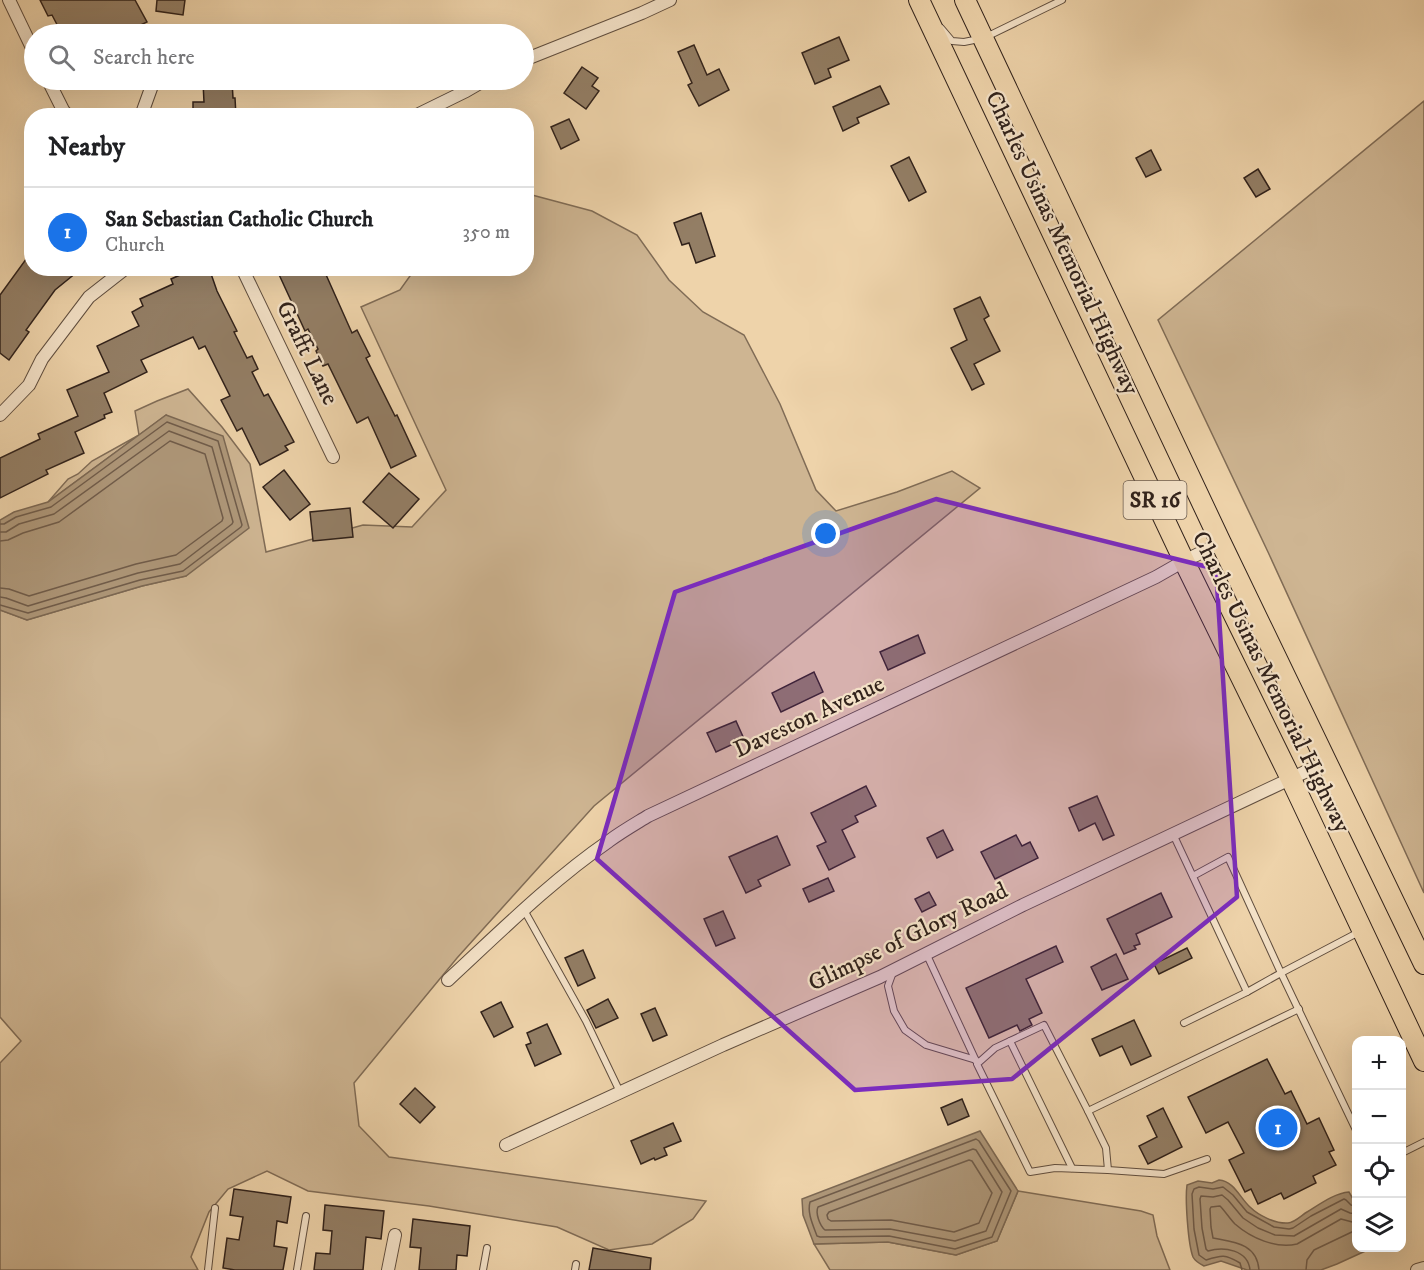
<!DOCTYPE html>
<html lang="en">
<head>
<meta charset="utf-8">
<style>
  body { margin:0; font-family:"IM FELL DW Pica",serif; background:#f2f2f2; color:#202124 }
  .controls { position:absolute; right:18px; bottom:18px; display:grid; overflow:hidden; border-radius:12px; box-shadow:0 6px 24px #0002 }
  .controls button { width:54px; height:54px; display:grid; place-items:center; padding:0; border:0; border-bottom:2px solid #e0e0e0; background:#fff; color:#202124; font:30px sans-serif }
  .you { position:absolute; left:826px; top:534px; width:21px; height:21px; margin:-15px; border:4px solid #fff; border-radius:50%; background:#1a73e8; box-shadow:0 0 0 9px #1a73e833 }
  .badge { display:grid; place-items:center; width:39px; height:39px; border-radius:50%; background:#1a73e8; color:#fff; font-size:20px; font-weight:700 }
  .pin { position:absolute; translate:-50% -50%; border:3px solid #fff; box-shadow:0 2px 6px #0006 }
  .list { margin:0; padding:0; list-style:none }
  h2 { display:flex; justify-content:space-between; align-items:center; height:78px; margin:0; padding:0 24px; font-size:26px }
  h2 small { font-size:20px; font-weight:400; color:#757577 }
  .list li { display:grid; grid-template-columns:39px 1fr auto; gap:18px; align-items:center; box-sizing:border-box; height:90px; padding:0 24px; border-top:2px solid #e0e0e0 }
  .list b { display:block; font-size:22px; white-space:nowrap }
  .list p { margin:0; font-size:20px; white-space:nowrap; color:#757577 }
  .list em { font-size:20px; font-style:normal; color:#757577 }
  .icon { flex:none; width:33px; height:33px; fill:none; stroke:currentColor; stroke-width:2; stroke-linecap:round; stroke-linejoin:round }
  .map { position:relative; flex:none; width:1424px; height:1270px; overflow:hidden }
  .search { position:absolute; background:#fff; box-shadow:0 6px 24px #0002; left:24px; top:24px; width:510px; height:66px; display:flex; align-items:center; gap:15px; box-sizing:border-box; padding:0 21px; border-radius:33px; color:#757577; font-size:22px }
  .panel { position:absolute; background:#fff; box-shadow:0 6px 24px #0002; left:24px; top:108px; width:510px; height:168px; border-radius:24px }
  .map>svg:first-child { display:block }
  .green { fill:#ceb592; stroke:#806c56; stroke-width:1.5 }
  .water { fill:#ae9779; stroke:#7c6853; stroke-width:1.5 }
  .lines { fill:none; stroke-linecap:round; stroke-linejoin:round }
  .shore { stroke:#705c4a; stroke-width:1.5 }
  .building { fill:#937e65; stroke:#31221b; stroke-width:1.5 }
  .service-casing { stroke:#604e3f; stroke-width:8 }
  .minor-casing { stroke:#604e3f; stroke-width:14 }
  .trunk-casing { stroke:#31221b; stroke-width:22 }
  .service { stroke:#f4e2c8; stroke-width:6 }
  .minor { stroke:#f4e2c8; stroke-width:12 }
  .trunk { stroke:#eed3aa; stroke-width:20 }
  .marked { fill:#7b2cbf; fill-opacity:0.2; stroke:#7b2cbf; stroke-width:4.5; stroke-linejoin:round }
  .labels { text-anchor:middle; dominant-baseline:central; stroke-width:4.5; stroke-linejoin:round; paint-order:stroke }
  .shield { fill:#f4e2c8; stroke:#6c5c4f; stroke-width:1.5 }
  .shield-label { font-size:22px; font-weight:bold; fill:#31221b }
  .street-label { font-size:24px; fill:#31221b; stroke:#f4e2c8 }
</style>
</head>
<body>
<div class="map">
<svg width="1424" height="1270" viewBox="0 0 1424 1270">
  <rect width="100%" height="100%" fill="#eed3aa"/>
  <filter id="stains"><feTurbulence type="fractalNoise" baseFrequency=".00333" numOctaves="4"/><feColorMatrix values="0 0 0 0 .2 0 0 0 0 .09 0 0 0 0 .02 0 0 0 .5 -.17"/></filter>
  <radialGradient id="worn" r=".72"><stop offset=".6" stop-color="#630" stop-opacity="0"/><stop offset="1" stop-color="#630" stop-opacity=".3"/></radialGradient>
  <g class="green">
    <path d="M1424,101V893L1268,552L1158,320Z"/>
    <path d="M532,195L592,211L637,235L669,280L703,312L744,335L780,404L816,490L836,511L897,492L952,471L980,488L594,806L457,958L354,1083L359,1126L389,1157L706,1201L693,1219L652,1244L609,1250L557,1227L429,1206L308,1191L267,1171L228,1189L209,1212L191,1257L198,1270H0V1063L21,1041L0,1017V610L27,620L142,586L186,576L166,415L48,502L68,479L78,474L92,461L139,435L135,411L157,401L188,389L222,427L250,464L266,552L363,525L412,527L446,490L361,307L400,290L415,269L526,268L527,204L529,202Z"/>
    <path d="M1018,1191L1141,1211L1153,1215L1157,1236L1170,1270H830L814,1244L888,1242L956,1255L997,1241Z"/>
  </g>
  <g class="water">
    <path d="M166,415L223,436L249,528L186,576L142,586L27,620L0,610V520L14,512L48,502Z"/>
    <path d="M980,1131L1018,1191L997,1241L956,1255L888,1242L814,1244L803,1215L802,1199Z"/>
    <path d="M1219,1180C1234,1181 1240,1198 1250,1207C1258,1215 1275,1224 1288,1223C1294,1223 1302,1215 1307,1212C1320,1204 1335,1193 1349,1192L1356,1204V1248H1372L1337,1264L1321,1270H1247L1221,1261L1204,1266C1200,1264 1195,1261 1193,1257C1188,1244 1185,1199 1187,1185L1198,1181L1212,1183Z"/>
  </g>
  <g class="lines">
    <g class="shore">
      <path d="M0,524H4L16,517L51,507L167,422L218,441L242,525L241,527L183,571L140,580L28,613L0,605"/>
      <path d="M0,532H6L19,524L54,514L169,431L212,447L233,522L232,524L180,564L138,573L28,606L6,598L0,597"/>
      <path d="M0,541L8,540L23,533L59,522L170,441L205,454L223,518L222,521L176,555L136,564L29,596L9,589L0,588"/>
      <path d="M976,1139L979,1141L1011,1191L992,1237L955,1249L889,1236L820,1237L817,1236C813,1225 807,1213 810,1202Z"/>
      <path d="M973,1149L976,1150L1002,1192L986,1231L955,1241L890,1229L825,1230C820,1226 815,1213 818,1207Z"/>
      <path d="M969,1160L972,1161L992,1193L979,1223L954,1232L891,1220L831,1221L828,1219L827,1215L829,1212Z"/>
      <path d="M1242,1270L1240,1263C1225,1254 1222,1255 1206,1260L1199,1255L1194,1229L1192,1194L1194,1189L1199,1187L1213,1189L1223,1187L1233,1195L1247,1212L1274,1227L1289,1229L1293,1228L1311,1216L1344,1199L1346,1200L1351,1205L1356,1206"/>
      <path d="M1250,1270C1248,1250 1224,1246 1208,1251L1206,1249L1202,1228L1200,1199L1201,1196L1213,1197L1222,1195L1228,1200L1243,1218L1258,1228L1275,1235L1294,1236L1341,1209L1350,1213L1356,1214"/>
      <path d="M1259,1270C1257,1243 1233,1242 1213,1238L1211,1227L1210,1209L1211,1207L1220,1206C1225,1211 1230,1219 1235,1224C1251,1238 1276,1249 1297,1244L1341,1219L1356,1223"/>
      <path d="M1306,1270L1307,1260L1314,1250L1356,1230"/>
    </g>
  </g>
  <g class="building">
    <path d="M40,0H135L147,22L122,34H62L52,15L48,16Z"/>
    <path d="M157,0H185L183,15L156,11Z"/>
    <path d="M839,37L849,60L828,69L831,77L815,84L802,53Z"/>
    <path d="M694,45L707,75L719,69L729,90L699,106L688,85L692,83L678,52Z"/>
    <path d="M582,67L598,78L592,86L599,91L586,109L564,93Z"/>
    <path d="M232,81L233,98H235L236,116H193V102H204L203,82Z"/>
    <path d="M880,86L889,104L857,118L859,123L843,131L833,107Z"/>
    <path d="M569,119L579,140L561,149L551,127Z"/>
    <path d="M1151,150L1161,170L1146,177L1136,158Z"/>
    <path d="M909,157L926,192L909,201L891,166Z"/>
    <path d="M1258,169L1270,189L1256,197L1244,178Z"/>
    <path d="M701,213L715,256L696,263L689,243L682,245L674,223Z"/>
    <path d="M32,251V268H82L55,290L26,330L29,332L9,360L0,353V295Z"/>
    <path d="M196,268H209L217,291L237,331L234,332L247,358L252,356L258,369L252,372L264,396L268,394L294,442L285,446L288,450L260,465L242,428L237,431L221,400L230,396L205,346L199,349L193,337L141,360L147,372L104,393L112,412L104,415L105,418L75,432L84,453L46,470L48,474L0,498V458L40,439L38,434L78,416L67,390L109,372L97,346L139,326L132,312L143,306L140,299L173,284L171,279Z"/>
    <path d="M276,268H323L352,333L357,330L370,356L366,358L395,416L397,415L416,456L391,468L368,417L357,423L328,364L323,366L316,351L318,349L308,329L305,331Z"/>
    <path d="M980,297L989,316L984,319L1000,351L974,364L984,384L972,390L951,348L967,340L954,309Z"/>
    <path d="M284,470L310,504L290,520L263,487Z"/>
    <path d="M389,473L419,499L393,528L363,502Z"/>
    <path d="M350,508L353,537L313,541L310,512Z"/>
    <path d="M918,635L925,653L888,670L880,652Z"/>
    <path d="M814,672L823,692L781,712L772,693Z"/>
    <path d="M736,721L744,739L716,752L707,733Z"/>
    <path d="M866,786L876,806L855,816L858,822L842,830L855,857L829,870L817,846L826,842L811,813Z"/>
    <path d="M1097,796L1114,835L1103,840L1095,823L1079,831L1069,808Z"/>
    <path d="M943,830L953,850L937,858L927,838Z"/>
    <path d="M1016,835L1022,846L1030,842L1038,858L995,879L981,852Z"/>
    <path d="M777,836L790,865L758,880L761,886L746,893L729,857Z"/>
    <path d="M828,878L834,891L809,902L803,889Z"/>
    <path d="M929,892L936,905L922,912L915,899Z"/>
    <path d="M1161,893L1172,917L1136,934L1140,944L1134,946L1136,949L1124,954L1107,919Z"/>
    <path d="M723,911L735,938L716,946L704,919Z"/>
    <path d="M1056,946L1063,962L1026,979L1042,1013L1029,1019L1032,1025L1020,1031L1017,1025L989,1038L966,988Z"/>
    <path d="M1187,948L1192,958L1159,974L1154,964Z"/>
    <path d="M583,950L595,978L578,986L565,958Z"/>
    <path d="M1116,954L1128,979L1102,990L1091,967Z"/>
    <path d="M608,999L618,1018L596,1028L587,1010Z"/>
    <path d="M501,1002L513,1027L494,1037L481,1012Z"/>
    <path d="M655,1008L667,1035L653,1041L641,1014Z"/>
    <path d="M1134,1020L1151,1056L1131,1065L1122,1046L1100,1056L1092,1039Z"/>
    <path d="M547,1024L561,1054L535,1066L526,1045L531,1043L527,1033Z"/>
    <path d="M1267,1059L1285,1094L1291,1091L1307,1124L1319,1118L1334,1150L1329,1152L1336,1165L1313,1176L1316,1183L1284,1199L1281,1193L1258,1204L1251,1189L1245,1192L1229,1160L1244,1153L1228,1122L1206,1133L1188,1097Z"/>
    <path d="M415,1088L435,1107L420,1123L400,1104Z"/>
    <path d="M962,1099L969,1116L948,1125L941,1108Z"/>
    <path d="M1163,1108L1182,1147L1148,1164L1139,1146L1157,1137L1147,1116Z"/>
    <path d="M673,1123L681,1141L664,1148L667,1155L655,1160L654,1158L641,1164L631,1141Z"/>
    <path d="M234,1189L291,1197L287,1223L277,1221L274,1246L287,1248L283,1270H235L223,1268L227,1238L239,1240L243,1217L230,1215Z"/>
    <path d="M325,1205L384,1211L381,1239L366,1237L363,1270H314L316,1253L330,1254L332,1231L323,1230Z"/>
    <path d="M413,1219L470,1226L467,1256L457,1255L456,1270H419L421,1248L410,1247Z"/>
    <path d="M593,1248L651,1258L650,1270H589Z"/>
  </g>
  <g class="lines">
    <g class="service-casing">
      <g id="service">
        <path d="M941,28L952,41L964,42L984,38L1062,0"/>
        <path d="M1173,834L1247,992L1281,973L1356,1130"/>
        <path d="M1193,876L1228,857L1281,973L1359,932"/>
        <path d="M524,910L586,1021L620,1092"/>
        <path d="M926,953L976,1061"/>
        <path d="M893,972L888,986L894,1011L905,1030L926,1045L976,1060"/>
        <path d="M1184,1023L1247,992"/>
        <path d="M1010,1041L1072,1168"/>
        <path d="M1088,1111L1044,1025L995,1048L977,1064L1030,1172L1055,1168L1108,1170"/>
        <path d="M1402,1153L1424,1142"/>
        <path d="M1207,1159L1164,1174L1108,1170L1106,1148L1088,1111L1299,1009"/>
        <path d="M208,1270L215,1208"/>
        <path d="M297,1270L306,1216"/>
        <path d="M483,1270L487,1248"/>
        <path d="M575,1270L576,1264"/>
      </g>
    </g>
    <g class="minor-casing">
      <g id="minor">
        <path d="M9,0L34,52"/>
        <path d="M524,60L642,13L670,0"/>
        <path d="M48,80L63,110L68,116"/>
        <path d="M141,116L154,80"/>
        <path d="M415,116L466,91L485,80"/>
        <path d="M242,268L333,457"/>
        <path d="M0,415L29,385L42,359L89,297L126,268"/>
        <path d="M448,980C500,932 551,881 609,841C621,832 635,824 648,816L1156,577L1184,561L1221,543"/>
        <path d="M506,1145L723,1045L880,977L1023,905L1326,762"/>
        <path d="M388,1270L395,1235"/>
        <path d="M1417,1270L1424,1268"/>
      </g>
    </g>
    <g class="trunk-casing">
      <g id="trunk">
        <path d="M919,0L1184,561L1291,779L1424,1061"/>
        <path d="M965,0L1221,543L1424,964"/>
      </g>
    </g>
    <use href="#service" class="service"/>
    <use href="#minor" class="minor"/>
    <use href="#trunk" class="trunk"/>
  </g>
  <path class="marked" d="M936,499L1216,569L1237,897L1012,1079L855,1090L597,859L675,592Z"/>
  <g class="labels">
    <rect class="shield" x="1123.5" y="481" width="63" height="38" rx="4.5"/>
    <g class="shield-label">
      <text x="1155" y="500">SR 16</text>
    </g>
    <g class="street-label">
      <text transform="translate(1062 243) rotate(65)">Charles Usinas Memorial Highway</text>
      <text transform="translate(307 353) rotate(64)">Grafft Lane</text>
      <text transform="translate(1271 682) rotate(64)">Charles Usinas Memorial Highway</text>
      <text transform="translate(809 717) rotate(-25)">Daveston Avenue</text>
      <text transform="translate(908 937) rotate(-26)">Glimpse of Glory Road</text>
    </g>
  </g>
  <rect width="100%" height="100%" filter="url(#stains)"/>
  <rect width="100%" height="100%" fill="url(#worn)"/>
</svg>
<div class="controls">
<button>+</button>
<button>−</button>
<button><svg class="icon" aria-label="locate" viewBox="0 0 24 24"><circle cx="12" cy="12" r="6"/><path d="M12 2v4M12 18v4M2 12h4M18 12h4"/></svg></button>
<button><svg class="icon" aria-label="layers" viewBox="0 0 24 24"><path d="M12 4l9 5-9 5-9-5zM3 14l9 5 9-5"/></svg></button>
</div>
<div class="you"></div>
<div class="pin badge" style="left:1278px;top:1128px">1</div>
<div class="search"><svg class="icon" aria-label="search" viewBox="0 0 24 24"><circle cx="10" cy="10" r="6"/><path d="M15 15l6 6"/></svg>Search here</div>
<section class="panel">
<h2>Nearby<small></small></h2>
<ul class="list">
<li><span class="badge">1</span><div><b>San Sebastian Catholic Church</b><p>Church</p></div><em>350 m</em></li>
</ul>
</section>
</div>
</body>
</html>
